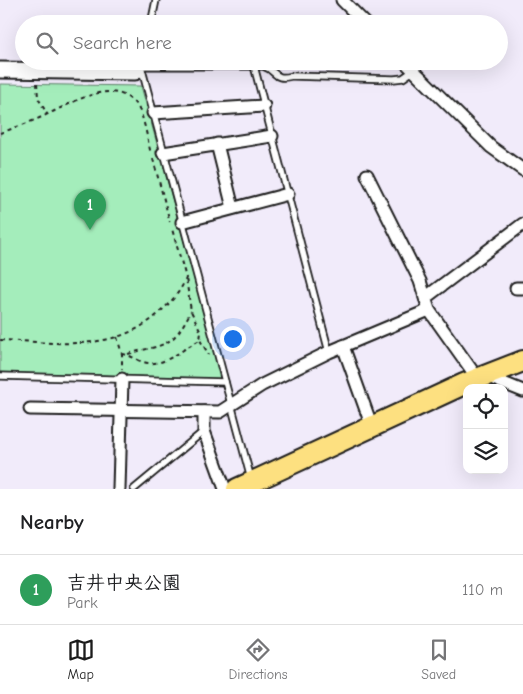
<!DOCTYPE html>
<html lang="en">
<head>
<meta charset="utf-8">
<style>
  body { margin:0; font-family:"Comic Neue","Klee One",sans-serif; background:#f6f6f6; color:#202124 }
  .controls { position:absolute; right:15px; bottom:15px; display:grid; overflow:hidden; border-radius:10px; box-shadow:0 5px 20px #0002 }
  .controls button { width:45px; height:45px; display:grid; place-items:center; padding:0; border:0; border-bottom:1px solid #e0e0e0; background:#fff; color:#202124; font:25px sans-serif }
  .you { position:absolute; left:232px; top:338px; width:18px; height:18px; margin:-12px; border:4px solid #fff; border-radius:50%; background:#1a73e8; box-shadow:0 0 0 8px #1a73e833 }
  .badge { display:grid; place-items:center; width:32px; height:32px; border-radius:50%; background:#1c1c1c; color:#fff; font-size:16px; font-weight:700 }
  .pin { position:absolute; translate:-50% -41px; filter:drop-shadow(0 1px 2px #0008) }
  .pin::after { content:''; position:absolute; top:26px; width:18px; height:15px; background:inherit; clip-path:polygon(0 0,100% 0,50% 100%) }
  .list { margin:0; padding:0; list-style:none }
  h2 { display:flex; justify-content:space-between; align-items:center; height:65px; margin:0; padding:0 20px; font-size:21px }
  h2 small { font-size:16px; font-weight:400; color:#757577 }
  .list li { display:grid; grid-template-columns:32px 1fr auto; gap:15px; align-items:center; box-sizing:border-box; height:70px; padding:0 20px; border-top:1px solid #e0e0e0 }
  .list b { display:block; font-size:19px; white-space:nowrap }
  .list p { margin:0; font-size:16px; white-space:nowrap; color:#757577 }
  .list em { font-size:16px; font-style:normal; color:#757577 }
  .icon { flex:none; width:28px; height:28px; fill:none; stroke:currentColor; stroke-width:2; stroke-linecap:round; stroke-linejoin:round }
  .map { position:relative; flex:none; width:523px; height:489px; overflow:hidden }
  .search { position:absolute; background:#fff; box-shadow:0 5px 20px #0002; left:15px; right:15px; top:15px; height:55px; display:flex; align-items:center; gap:12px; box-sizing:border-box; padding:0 18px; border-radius:28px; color:#757577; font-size:19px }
  .sheet { height:135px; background:#fff }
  nav { display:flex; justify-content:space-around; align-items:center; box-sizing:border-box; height:70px; border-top:1px solid #e0e0e0; background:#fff; font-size:14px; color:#757577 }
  nav a { display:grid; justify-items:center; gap:2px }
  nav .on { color:#1c1c1c }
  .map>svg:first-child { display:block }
  .green { fill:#a4edbb; stroke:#60846c }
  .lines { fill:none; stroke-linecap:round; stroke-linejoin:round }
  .lane-casing { stroke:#1c1c1c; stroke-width:9 }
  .street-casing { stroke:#1c1c1c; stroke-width:15 }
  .secondary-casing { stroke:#1c1c1c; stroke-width:19 }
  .highway-casing { stroke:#1c1c1c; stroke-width:24 }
  .path { stroke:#1c1c1c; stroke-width:2; stroke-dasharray:4 4; stroke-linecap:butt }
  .lane { stroke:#fff; stroke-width:5.5 }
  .street { stroke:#fff; stroke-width:11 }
  .secondary { stroke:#fff; stroke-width:15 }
  .highway { stroke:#fde080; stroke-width:20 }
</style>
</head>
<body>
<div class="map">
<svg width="523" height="489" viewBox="0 0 523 489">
  <rect width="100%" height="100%" fill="#f1ebfa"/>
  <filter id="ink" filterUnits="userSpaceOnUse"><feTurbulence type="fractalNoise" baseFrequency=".02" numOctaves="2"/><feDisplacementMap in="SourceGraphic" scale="10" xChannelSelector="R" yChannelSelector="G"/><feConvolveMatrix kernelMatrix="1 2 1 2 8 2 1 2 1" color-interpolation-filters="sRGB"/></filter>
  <g filter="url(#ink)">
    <path class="green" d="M0,84L141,86L222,379L0,373Z"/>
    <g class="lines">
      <g class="lane-casing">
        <g id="lane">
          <path d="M151,24L156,0"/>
          <path d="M142,61L141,66L251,479"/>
          <path d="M254,66L329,352"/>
          <path d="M139,69L141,66H263C278,71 273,81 292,76L394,79L403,78L413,71"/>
          <path d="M0,376L225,382"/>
          <path d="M134,489L204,431"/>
        </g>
      </g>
      <g class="street-casing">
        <g id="street">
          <path d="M342,0L366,24"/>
          <path d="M404,61L491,147L523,170"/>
          <path d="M153,113L264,106"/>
          <path d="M217,144L233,208"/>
          <path d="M163,153L272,136"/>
          <path d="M367,175L420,281L429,310L478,379"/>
          <path d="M182,222L288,194"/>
          <path d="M516,288H523"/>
          <path d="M425,298L523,224"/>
          <path d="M343,346L372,427"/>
          <path d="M486,376L523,391"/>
          <path d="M30,409L220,412L262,385L329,352L429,310"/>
          <path d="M204,412V431L225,489"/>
          <path d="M119,489L122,379"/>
        </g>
      </g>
      <g class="secondary-casing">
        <path id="secondary" d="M0,70L135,72"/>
      </g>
      <g class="highway-casing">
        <path id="highway" d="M237,489L464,384L523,361"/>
      </g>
      <g class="path">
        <path d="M37,83L38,98L47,114"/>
        <path d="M0,133C17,127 34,121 50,113C75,102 114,76 137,106C144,115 148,143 151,154"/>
        <path d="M153,159L170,222"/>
        <path d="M117,337L122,354V369"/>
        <path d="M0,340C54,342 113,354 158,314C170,303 180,293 186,278L172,229"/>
        <path d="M200,340L209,355"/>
        <path d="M122,354C132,355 138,362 148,363C168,365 183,348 200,340L201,332L191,311L186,278"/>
        <path d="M128,354C165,343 171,350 191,311"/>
      </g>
      <use href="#lane" class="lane"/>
      <use href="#street" class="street"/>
      <use href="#secondary" class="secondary"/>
      <use href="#highway" class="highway"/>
    </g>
  </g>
</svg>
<div class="controls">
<button><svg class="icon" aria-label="locate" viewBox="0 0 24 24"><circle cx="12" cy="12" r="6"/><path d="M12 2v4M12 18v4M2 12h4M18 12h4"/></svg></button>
<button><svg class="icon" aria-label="layers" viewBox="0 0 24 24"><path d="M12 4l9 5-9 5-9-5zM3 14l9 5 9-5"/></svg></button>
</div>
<div class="you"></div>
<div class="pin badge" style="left:90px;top:230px;background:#2e9e5b">1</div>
<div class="search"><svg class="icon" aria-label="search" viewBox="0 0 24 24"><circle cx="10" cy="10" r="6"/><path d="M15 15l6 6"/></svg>Search here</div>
</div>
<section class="sheet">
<h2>Nearby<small></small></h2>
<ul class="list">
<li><span class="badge" style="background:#2e9e5b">1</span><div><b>吉井中央公園</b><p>Park</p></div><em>110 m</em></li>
</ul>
</section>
<nav>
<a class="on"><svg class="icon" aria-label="map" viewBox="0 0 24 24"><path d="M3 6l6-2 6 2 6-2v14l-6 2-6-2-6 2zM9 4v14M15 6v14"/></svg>Map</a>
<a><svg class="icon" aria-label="directions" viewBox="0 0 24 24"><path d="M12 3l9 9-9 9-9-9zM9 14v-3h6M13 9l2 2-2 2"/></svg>Directions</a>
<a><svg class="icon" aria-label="saved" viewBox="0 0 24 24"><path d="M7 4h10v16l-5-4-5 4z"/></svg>Saved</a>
</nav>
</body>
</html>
